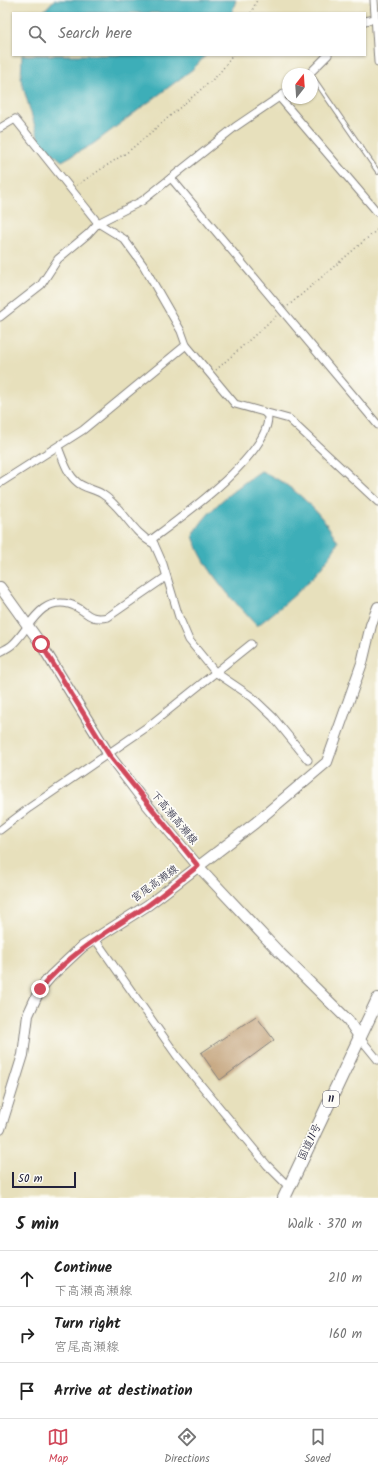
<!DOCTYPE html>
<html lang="en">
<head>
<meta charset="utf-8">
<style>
  body { margin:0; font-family:Kalam,"Klee One",sans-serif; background:#f2f2f2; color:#222 }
  .compass { position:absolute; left:282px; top:68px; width:36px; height:36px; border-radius:50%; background:#fff; box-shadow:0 1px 3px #0004; rotate:17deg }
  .scale { position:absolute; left:12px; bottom:10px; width:64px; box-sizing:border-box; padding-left:4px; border:2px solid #22223b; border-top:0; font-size:11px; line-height:14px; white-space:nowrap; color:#22223b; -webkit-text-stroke:3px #fdfcf7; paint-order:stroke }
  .stop { position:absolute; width:12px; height:12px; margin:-9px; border:3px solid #d1495b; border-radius:50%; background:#fff }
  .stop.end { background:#d1495b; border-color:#fff; box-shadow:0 1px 4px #0008 }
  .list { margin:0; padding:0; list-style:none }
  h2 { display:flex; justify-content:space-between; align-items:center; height:52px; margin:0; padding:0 16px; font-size:17px }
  h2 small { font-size:13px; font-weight:400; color:#767676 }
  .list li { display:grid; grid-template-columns:26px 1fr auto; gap:12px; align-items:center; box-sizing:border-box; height:56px; padding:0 16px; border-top:1px solid #e0e0e0 }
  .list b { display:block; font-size:15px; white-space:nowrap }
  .list p { margin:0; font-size:13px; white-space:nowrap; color:#767676 }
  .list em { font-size:13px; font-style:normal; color:#767676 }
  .icon { flex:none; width:22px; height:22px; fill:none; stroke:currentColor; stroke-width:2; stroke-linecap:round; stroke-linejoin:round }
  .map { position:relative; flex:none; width:378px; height:1198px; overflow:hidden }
  .search { position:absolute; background:#fff; box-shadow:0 1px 3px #0004; left:12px; right:12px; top:12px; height:44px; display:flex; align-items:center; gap:10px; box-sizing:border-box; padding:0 14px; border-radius:0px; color:#767676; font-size:15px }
  .sheet { height:220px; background:#fff }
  nav { display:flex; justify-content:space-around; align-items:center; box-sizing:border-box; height:56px; border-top:1px solid #e0e0e0; background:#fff; font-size:11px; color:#767676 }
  nav a { display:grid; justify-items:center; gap:2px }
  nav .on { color:#d1495b }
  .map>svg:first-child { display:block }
  .water { fill:#3daeb8; stroke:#30687a }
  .building { fill:#c4a47d }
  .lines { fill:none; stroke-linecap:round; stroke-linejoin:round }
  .service-casing { stroke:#84817c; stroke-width:5.5 }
  .minor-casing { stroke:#84817c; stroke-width:9 }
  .secondary-casing { stroke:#84817c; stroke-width:12 }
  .trunk-casing { stroke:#84817c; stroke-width:14 }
  .path { stroke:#84817c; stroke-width:1.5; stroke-dasharray:1 3; stroke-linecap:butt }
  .service { stroke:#fff; stroke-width:3.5 }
  .minor { stroke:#fff; stroke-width:7 }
  .secondary { stroke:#fff; stroke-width:10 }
  .trunk { stroke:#fff; stroke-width:12 }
  .route { stroke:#d1495b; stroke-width:5 }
  .labels { text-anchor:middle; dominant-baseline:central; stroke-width:3.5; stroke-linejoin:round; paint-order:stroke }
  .shield { fill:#fdfcf7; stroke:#646373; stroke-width:1 }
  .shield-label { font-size:10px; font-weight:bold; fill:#22223b }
  .street-label { font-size:11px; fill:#22223b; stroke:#fdfcf7 }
</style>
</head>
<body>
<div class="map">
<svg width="378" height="1198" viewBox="0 0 378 1198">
  <rect width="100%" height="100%" fill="#fdfcf7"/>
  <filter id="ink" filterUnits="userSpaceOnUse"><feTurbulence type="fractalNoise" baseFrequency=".025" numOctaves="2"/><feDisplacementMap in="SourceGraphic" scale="8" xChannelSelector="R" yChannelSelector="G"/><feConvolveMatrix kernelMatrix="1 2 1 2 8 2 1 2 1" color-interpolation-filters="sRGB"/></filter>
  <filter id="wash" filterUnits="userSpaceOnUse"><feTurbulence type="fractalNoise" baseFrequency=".012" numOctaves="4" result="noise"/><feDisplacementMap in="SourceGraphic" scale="16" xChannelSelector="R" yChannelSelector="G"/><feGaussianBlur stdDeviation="0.9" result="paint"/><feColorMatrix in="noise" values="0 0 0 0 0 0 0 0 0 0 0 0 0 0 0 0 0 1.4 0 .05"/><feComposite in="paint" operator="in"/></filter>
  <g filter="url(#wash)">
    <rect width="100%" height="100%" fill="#e7e0bc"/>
    <g class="water">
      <path d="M54,0H236L232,13H42Z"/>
      <path d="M22,55H206L193,69L93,144L62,161L40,143L21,80Z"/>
      <path d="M261,471C294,485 321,512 338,542C323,574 285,604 257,626C233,600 204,570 193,536C206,510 237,487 261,471Z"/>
    </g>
    <g id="blocks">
      <path class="building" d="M256,1016L274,1040L220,1080L201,1053Z"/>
    </g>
  </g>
  <g filter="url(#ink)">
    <use href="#blocks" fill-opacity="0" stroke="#84817c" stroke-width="1"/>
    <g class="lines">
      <g class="service-casing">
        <path id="service" d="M312,76L378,172"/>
      </g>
      <g class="minor-casing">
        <g id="minor">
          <path d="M374,0L378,62"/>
          <path d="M365,21L375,19"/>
          <path d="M309,74L328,55"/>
          <path d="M280,98L378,213"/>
          <path d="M0,128L15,119L98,223L124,239L143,265L181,331L186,345L235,404L289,419L378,502"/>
          <path d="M171,178L378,425"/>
          <path d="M0,317L41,285L58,259L88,234L98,223L142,201L235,127L288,91"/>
          <path d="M265,413L268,416C269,455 182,517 152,539L163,564L179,617L189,640L215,672L252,697L273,717L308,760"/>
          <path d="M58,447C63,459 67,474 77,482C83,488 94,489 102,494C123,507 131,532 154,544"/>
          <path d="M0,483L83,430L186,345"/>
          <path d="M0,652C4,650 10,647 13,644C30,628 39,597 69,604C86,608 86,622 108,617L166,577"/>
          <path d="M0,830L29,808L150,725L251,644"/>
          <path d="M95,939L177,1056L267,1165L289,1187"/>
          <path d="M360,1038L378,1060"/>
        </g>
      </g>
      <g class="secondary-casing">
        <g id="secondary">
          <path d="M0,587L41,644L109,755L140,796L198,866L277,950L348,1020L360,1038"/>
          <path d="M0,1129L23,1055L28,1015L40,989L51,976L82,947L148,905L255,823L327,762L362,663L371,625L378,607"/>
        </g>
      </g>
      <g class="trunk-casing">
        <path id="trunk" d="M284,1198L378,999"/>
      </g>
      <g class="path">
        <path d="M251,13L257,0"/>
        <path d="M77,185L129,151L218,75L233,55"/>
        <path d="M288,306L378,229"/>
        <path d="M216,370L276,316"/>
      </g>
      <use href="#service" class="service"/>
      <use href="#minor" class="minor"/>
      <use href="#secondary" class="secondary"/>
      <use href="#trunk" class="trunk"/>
    </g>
  </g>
  <g class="lines" filter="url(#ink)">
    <path class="route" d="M40,989C73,950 106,933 147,906C164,894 181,879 198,866L109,755L41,644"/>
  </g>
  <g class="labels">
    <rect class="shield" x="323" y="1091" width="16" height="16" rx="3"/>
    <g class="shield-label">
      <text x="331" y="1099">11</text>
    </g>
    <g class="street-label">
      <text transform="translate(174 818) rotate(50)">下高瀬高瀬線</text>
      <text transform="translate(155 884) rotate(-36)">宮尾高瀬線</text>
      <text transform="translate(310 1142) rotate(-65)">国道11号</text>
    </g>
  </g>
</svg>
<svg class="compass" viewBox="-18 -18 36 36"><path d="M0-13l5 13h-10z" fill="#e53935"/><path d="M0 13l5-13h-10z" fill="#767676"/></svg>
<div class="scale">50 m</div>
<div class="stop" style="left:41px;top:644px"></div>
<div class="stop end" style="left:40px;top:989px"></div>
<div class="search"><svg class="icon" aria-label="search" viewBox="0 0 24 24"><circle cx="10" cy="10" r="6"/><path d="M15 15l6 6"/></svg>Search here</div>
</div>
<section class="sheet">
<h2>5 min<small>Walk · 370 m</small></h2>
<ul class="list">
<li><svg class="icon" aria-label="ahead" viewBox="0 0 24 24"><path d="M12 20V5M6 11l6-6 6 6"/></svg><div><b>Continue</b><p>下高瀬高瀬線</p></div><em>210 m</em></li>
<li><svg class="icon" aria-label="right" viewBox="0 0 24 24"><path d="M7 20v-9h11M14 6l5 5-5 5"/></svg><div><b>Turn right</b><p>宮尾高瀬線</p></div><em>160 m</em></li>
<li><svg class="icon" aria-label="arrive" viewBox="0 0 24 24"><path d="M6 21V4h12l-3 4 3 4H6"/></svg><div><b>Arrive at destination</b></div></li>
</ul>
</section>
<nav>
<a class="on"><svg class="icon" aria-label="map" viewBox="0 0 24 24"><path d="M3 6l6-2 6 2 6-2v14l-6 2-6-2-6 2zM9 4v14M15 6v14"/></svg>Map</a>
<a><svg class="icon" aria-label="directions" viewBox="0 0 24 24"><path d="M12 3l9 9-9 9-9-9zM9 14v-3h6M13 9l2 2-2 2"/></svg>Directions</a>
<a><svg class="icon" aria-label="saved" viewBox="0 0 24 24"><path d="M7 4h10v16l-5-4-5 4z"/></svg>Saved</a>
</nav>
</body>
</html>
